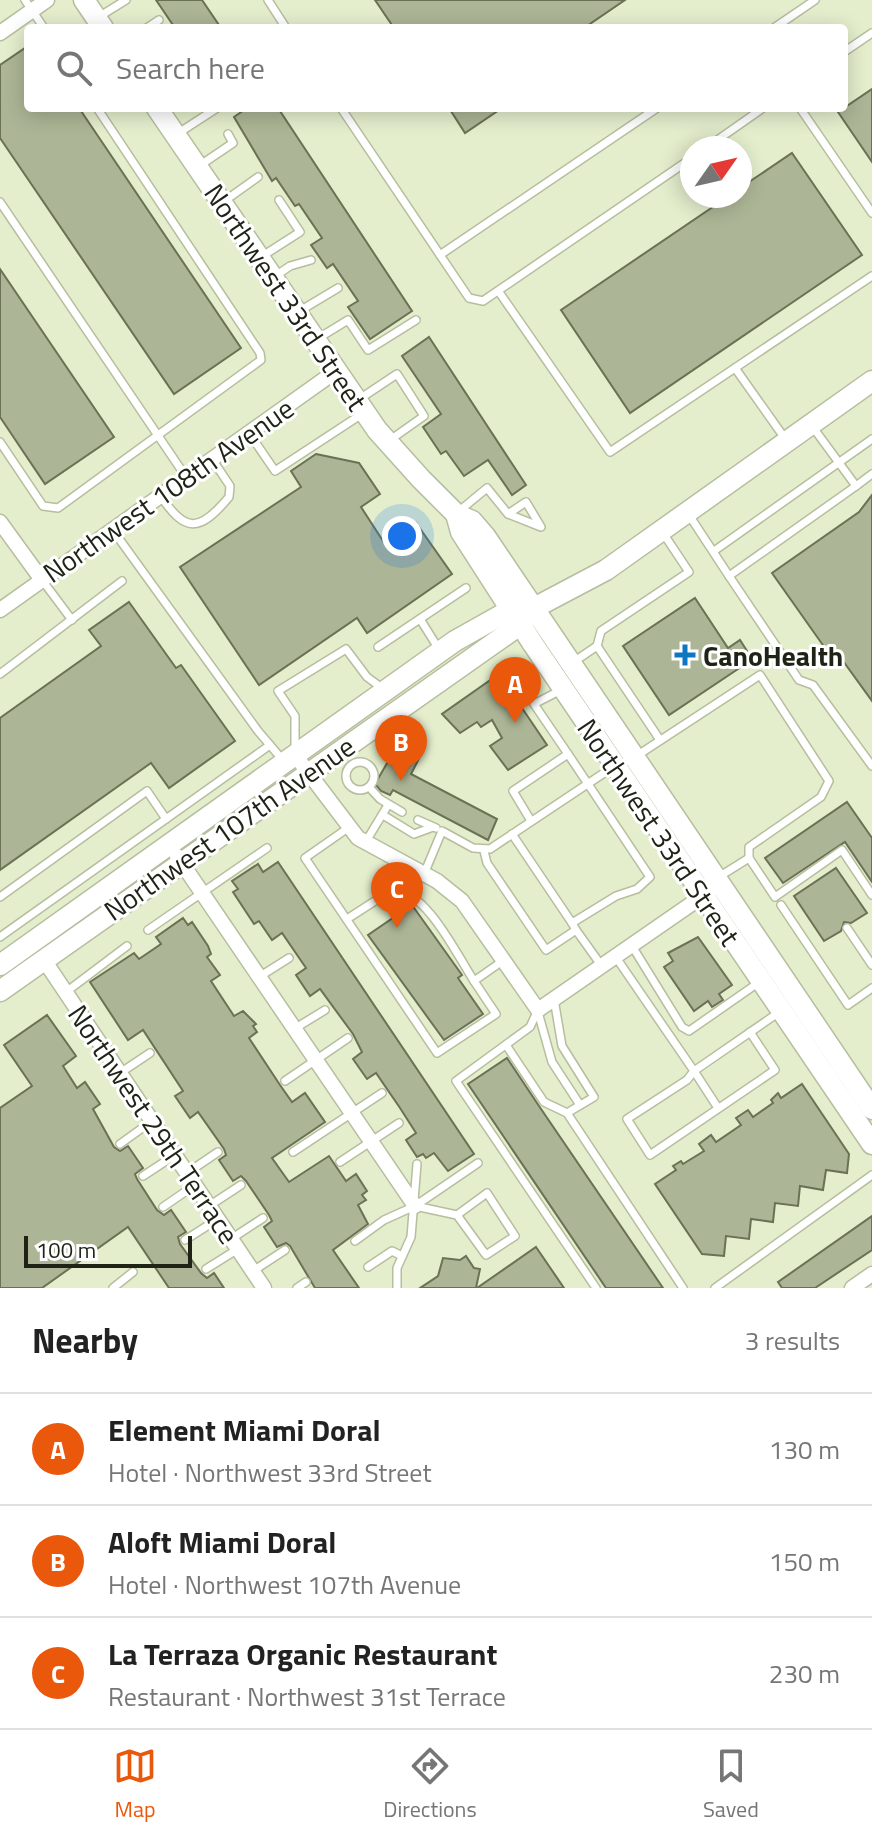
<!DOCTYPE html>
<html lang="en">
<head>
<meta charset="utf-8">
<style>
  body { margin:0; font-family:"Titillium Web",sans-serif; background:#f6f6f6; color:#222 }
  .compass { position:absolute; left:680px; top:136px; width:72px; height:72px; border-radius:50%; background:#fff; box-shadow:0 4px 20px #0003; rotate:56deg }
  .scale { position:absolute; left:24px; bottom:20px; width:168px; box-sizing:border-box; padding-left:8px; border:4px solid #1f2316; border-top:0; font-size:22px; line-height:28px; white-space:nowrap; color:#1f2316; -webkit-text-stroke:6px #fff; paint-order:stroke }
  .you { position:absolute; left:402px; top:536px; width:28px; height:28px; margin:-20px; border:6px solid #fff; border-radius:50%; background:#1a73e8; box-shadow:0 0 0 12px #1a73e833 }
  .badge { display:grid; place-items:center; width:52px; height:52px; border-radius:50%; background:#ea580c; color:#fff; font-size:26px; font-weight:700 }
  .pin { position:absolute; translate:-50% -66px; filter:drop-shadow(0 2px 4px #0008) }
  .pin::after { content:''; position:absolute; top:42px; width:28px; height:24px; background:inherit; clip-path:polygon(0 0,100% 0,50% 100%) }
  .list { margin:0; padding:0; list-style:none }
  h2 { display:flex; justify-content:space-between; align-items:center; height:104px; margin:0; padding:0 32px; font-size:34px }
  h2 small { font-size:26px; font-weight:400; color:#767676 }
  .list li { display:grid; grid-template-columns:52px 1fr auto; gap:24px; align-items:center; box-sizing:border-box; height:112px; padding:0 32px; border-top:2px solid #e0e0e0 }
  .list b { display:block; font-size:30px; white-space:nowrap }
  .list p { margin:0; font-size:26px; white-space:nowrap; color:#767676 }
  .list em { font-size:26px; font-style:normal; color:#767676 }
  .icon { flex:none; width:44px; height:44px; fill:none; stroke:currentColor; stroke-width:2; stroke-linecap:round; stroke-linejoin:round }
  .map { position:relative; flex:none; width:872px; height:1288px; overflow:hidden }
  .search { position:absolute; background:#fff; box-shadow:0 4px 20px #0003; left:24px; right:24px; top:24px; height:88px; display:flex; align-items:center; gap:20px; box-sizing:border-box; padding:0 28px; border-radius:8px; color:#767676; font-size:30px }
  .sheet { height:440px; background:#fff }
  nav { display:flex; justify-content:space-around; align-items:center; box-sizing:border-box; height:112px; border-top:2px solid #e0e0e0; background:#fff; font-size:22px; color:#767676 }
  nav a { display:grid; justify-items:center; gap:4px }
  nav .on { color:#ea580c }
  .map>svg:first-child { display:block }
  .building { fill:#acb595; stroke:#6a7154; stroke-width:2 }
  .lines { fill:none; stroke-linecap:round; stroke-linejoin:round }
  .lane-casing { stroke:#b5be9e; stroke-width:10 }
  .street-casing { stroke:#b5be9e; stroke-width:17 }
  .secondary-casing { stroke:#b5be9e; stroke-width:23 }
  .lane { stroke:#fff; stroke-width:7 }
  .street { stroke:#fff; stroke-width:14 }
  .secondary { stroke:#fff; stroke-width:20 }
  .poi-dot { fill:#0e77c2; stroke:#fff; stroke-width:3 }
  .labels { text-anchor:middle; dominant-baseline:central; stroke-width:6; stroke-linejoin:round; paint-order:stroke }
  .street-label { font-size:28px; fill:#1f2316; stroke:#fff }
  .poi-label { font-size:28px; font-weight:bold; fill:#1f2316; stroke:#fff; text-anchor:start }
</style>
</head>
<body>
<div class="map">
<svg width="872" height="1288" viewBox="0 0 872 1288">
  <rect width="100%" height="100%" fill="#e4eecd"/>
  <g class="building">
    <path d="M156,0H202L221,28H175Z"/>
    <path d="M375,0H625L584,28H394Z"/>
    <path d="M28,46V108H79L241,348L174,394L0,138V65Z"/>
    <path d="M872,89V162L838,112Z"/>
    <path d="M247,108H278L412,311L370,339L348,307L358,301L333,264L327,268L311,245L322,238L299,204L295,206L276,178L272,181L234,117Z"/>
    <path d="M449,108H502L465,133Z"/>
    <path d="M792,153L862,255L630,413L561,310L729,196H740V188Z"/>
    <path d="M0,269L114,437L45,484L0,417Z"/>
    <path d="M429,337L526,485L512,495L488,460L464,476L446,451L441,454L423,427L441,414L402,356Z"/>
    <path d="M316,454L359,463L380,494L361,507L385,544L416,523L452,574L367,633L357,618L259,685L180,567L301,487L291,471Z"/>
    <path d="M872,495V701L838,654L832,658L772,573L859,512Z"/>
    <path d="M695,598L728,648L740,640L747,651L736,659L741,667L669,715L623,646Z"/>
    <path d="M129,602L176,668L181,665L235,741L169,788L151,763L0,870V718L101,646L89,630Z"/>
    <path d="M499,674L547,745L508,770L490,746L502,738L492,720L481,727L477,722L460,733L442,714Z"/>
    <path d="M405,732L421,740L419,744L425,747L411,774L497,819L488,840L393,790L390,795L381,791L375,784Z"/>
    <path d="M847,802L872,838V882L845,842L783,883L765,858Z"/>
    <path d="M278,862L474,1154L448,1171L434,1153L426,1158L423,1154L417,1157L406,1140L416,1133L400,1108L376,1073L367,1079L353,1059L362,1052L353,1034L320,989L310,996L296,975L306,968L282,933L272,940L259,921L254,924L233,892L238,889L232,881L258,864L263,872Z"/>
    <path d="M836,868L867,913L851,923L844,922L841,931L824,941L794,896Z"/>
    <path d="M412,905L462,975L458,978L483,1014L444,1040L368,935Z"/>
    <path d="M183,918L188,925L192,922L208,946L211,954L207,957L220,975L211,981L234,1016L243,1011L256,1024L253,1026L257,1032L249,1038L280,1085L292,1102L305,1093L325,1122L272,1158L289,1182L329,1156L346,1181L356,1174L367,1191L362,1195L366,1200L358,1205L368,1224L333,1250L359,1288H315L290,1246L286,1243L277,1247L264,1227L272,1221L269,1215L246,1181L241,1176L233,1181L219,1160L226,1155L224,1149L198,1112L190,1118L175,1096L183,1091L143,1030L128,1040L90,982L134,953L139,959L161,944L156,937Z"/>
    <path d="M698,937L732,985L719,994L723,1000L712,1007L708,1001L694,1011L664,967L673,961L668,953Z"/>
    <path d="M47,1015L76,1056L63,1066L77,1088L85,1082L100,1104L93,1109L114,1147L120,1151L128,1146L143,1168L135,1174L137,1179L157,1210L164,1215L171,1210L186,1232L178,1237L180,1244L201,1273L207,1278L214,1273L224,1288H169L128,1227L42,1288H0V1108L32,1086L4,1045Z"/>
    <path d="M507,1058L539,1106L663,1288H606L468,1084Z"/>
    <path d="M802,1084L849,1154L847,1173L826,1170L823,1190L800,1186L798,1206L775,1203L773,1222L751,1219L749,1239L726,1236L724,1256L702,1254L655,1184L676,1170L673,1166L681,1161L683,1164L704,1151L699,1144L711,1135L716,1142L741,1125L736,1118L748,1110L753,1117L773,1103L771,1100L778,1093L781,1098Z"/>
    <path d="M872,1216V1250L815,1288H782L778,1282Z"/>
    <path d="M536,1247L564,1288H477Z"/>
    <path d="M466,1256L474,1268L480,1269L476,1288H420L438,1276L443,1258L460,1260Z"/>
  </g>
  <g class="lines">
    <g class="lane-casing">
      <g id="lane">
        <path d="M25,0L44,28"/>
        <path d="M268,0L286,28"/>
        <path d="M97,18L126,0"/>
        <path d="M147,28L159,20"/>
        <path d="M774,28L815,0"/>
        <path d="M844,52L872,33"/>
        <path d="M341,108L469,298L483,301L692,158"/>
        <path d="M800,108L872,213"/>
        <path d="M177,134L217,108"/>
        <path d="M706,148L763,108"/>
        <path d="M199,166L233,143L228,134"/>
        <path d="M0,202L186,477"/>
        <path d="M223,202L258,177"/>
        <path d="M440,255L657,108"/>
        <path d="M261,257L300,232L279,200"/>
        <path d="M274,277L290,266L311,260"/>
        <path d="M499,292L610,452L872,276"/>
        <path d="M298,312L338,288"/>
        <path d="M317,339L348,320L368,350L416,320"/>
        <path d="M735,368L786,440"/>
        <path d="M358,400L397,374L424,416L390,440"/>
        <path d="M249,433L275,471L362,414"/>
        <path d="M0,442L43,506L58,508L261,360L260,353L97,108"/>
        <path d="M856,486L872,474"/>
        <path d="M160,495C185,533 199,533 229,497L230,486L212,459"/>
        <path d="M458,512L487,488L508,514L541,527L526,502L508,514"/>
        <path d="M689,515L729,576L856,486L812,426"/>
        <path d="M112,529L258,731L281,758L286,757"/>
        <path d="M714,551L872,439"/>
        <path d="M729,576L799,680L813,685L872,766"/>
        <path d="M42,580L72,620"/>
        <path d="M420,619L440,651"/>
        <path d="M597,646L660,740"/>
        <path d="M378,647L466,588"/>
        <path d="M572,663L597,646L601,631L689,572L663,533"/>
        <path d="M0,674L122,581"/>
        <path d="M561,690L534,704L568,754"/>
        <path d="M295,752V716L278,691L346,649L367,677L382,688"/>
        <path d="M638,755L760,675L829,781L821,797L749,847V858L775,897L842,850L872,895"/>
        <circle cx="360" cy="776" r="14"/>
        <path d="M369,787L380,799L402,812"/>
        <path d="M383,815L414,834L433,827"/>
        <path d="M418,820L436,828"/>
        <path d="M531,821L513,791L568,754L650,877L637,889L616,896L572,923L576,930"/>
        <path d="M348,828L305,858L437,1053L496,1014L474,981L504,960"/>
        <path d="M512,834L572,923"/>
        <path d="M365,843L388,805"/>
        <path d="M484,851L487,863L546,950L576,930L601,965"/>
        <path d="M424,874L442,831L473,848L490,849L613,767"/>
        <path d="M717,878L749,858"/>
        <path d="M0,897L147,791L166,819"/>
        <path d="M781,905L848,1005L872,988"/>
        <path d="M347,919L392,890C425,888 457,955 474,981"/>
        <path d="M847,928L872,965"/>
        <path d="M148,930L267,848"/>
        <path d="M0,937L270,745"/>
        <path d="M632,946L682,1027L689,1031L758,983"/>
        <path d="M615,956L694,1071L778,1013"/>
        <path d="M259,977L289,958"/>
        <path d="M66,992L127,946"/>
        <path d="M554,999L562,1046L594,1097L567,1113L683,1288"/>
        <path d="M538,1010L530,1027L456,1081L596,1288"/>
        <path d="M538,1012L552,1062L580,1105"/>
        <path d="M294,1029L325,1010"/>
        <path d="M506,1045L544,1102L567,1113"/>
        <path d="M120,1073L150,1053"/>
        <path d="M285,1081L348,1038"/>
        <path d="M718,1108L694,1071L687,1080L627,1119L650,1155L775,1070L750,1032"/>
        <path d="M120,1144L152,1121"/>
        <path d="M293,1152L382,1093"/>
        <path d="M340,1162L399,1123"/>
        <path d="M187,1173L218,1152"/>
        <path d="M143,1176L175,1155"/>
        <path d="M209,1206L241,1185"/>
        <path d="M415,1206L457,1215L486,1255L515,1236L487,1193L457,1215"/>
        <path d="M163,1207L195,1185"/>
        <path d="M231,1239L263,1218"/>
        <path d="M185,1240L218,1219"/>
        <path d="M355,1241L384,1220L415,1206L478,1163"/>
        <path d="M368,1267L392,1251L402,1256"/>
        <path d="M206,1269L238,1249"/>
        <path d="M253,1271L285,1250"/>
        <path d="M113,1288L133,1272"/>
        <path d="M297,1288L306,1282"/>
        <path d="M397,1288V1268L411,1237L417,1164"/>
        <path d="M715,1288L872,1175"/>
      </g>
    </g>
    <g class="street-casing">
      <g id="street">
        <path d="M0,33L47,0"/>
        <path d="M0,522L42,580"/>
        <path d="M0,610L336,371"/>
        <path d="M295,755L358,838L437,881L462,901L538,1010L710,891"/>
        <path d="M177,856L415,1206"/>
        <path d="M44,960L264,1288"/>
        <path d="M852,1288L872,1274"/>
      </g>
    </g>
    <g class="secondary-casing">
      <g id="secondary">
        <path d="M84,0L103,28"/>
        <path d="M157,108L377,430L421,479L456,514L472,521L485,536L872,1109"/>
        <path d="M456,514L461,532L533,644L872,1144"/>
        <path d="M0,965L455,641L512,609L534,608L606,570L872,381"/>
        <path d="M0,991L521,624L529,614"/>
      </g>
    </g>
    <use href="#lane" class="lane"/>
    <use href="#street" class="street"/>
    <use href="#secondary" class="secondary"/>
  </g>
  <path class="poi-dot" d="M681 643h8v8h8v8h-8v8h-8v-8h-8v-8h8z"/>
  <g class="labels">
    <g class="street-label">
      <text transform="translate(286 297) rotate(56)">Northwest 33rd Street</text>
      <text transform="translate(168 490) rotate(-35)">Northwest 108th Avenue</text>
      <text transform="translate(229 828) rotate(-35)">Northwest 107th Avenue</text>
      <text transform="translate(659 832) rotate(56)">Northwest 33rd Street</text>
      <text transform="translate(154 1124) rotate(56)">Northwest 29th Terrace</text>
    </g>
    <g class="poi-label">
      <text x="703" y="655">CanoHealth</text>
    </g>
  </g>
</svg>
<svg class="compass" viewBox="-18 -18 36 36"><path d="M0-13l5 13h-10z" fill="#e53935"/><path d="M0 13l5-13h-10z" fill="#767676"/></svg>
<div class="scale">100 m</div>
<div class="you"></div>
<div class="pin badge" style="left:515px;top:723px">A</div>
<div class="pin badge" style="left:401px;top:781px">B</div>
<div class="pin badge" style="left:397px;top:928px">C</div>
<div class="search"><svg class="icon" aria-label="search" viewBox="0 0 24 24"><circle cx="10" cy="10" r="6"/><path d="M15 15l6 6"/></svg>Search here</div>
</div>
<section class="sheet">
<h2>Nearby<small>3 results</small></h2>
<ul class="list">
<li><span class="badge">A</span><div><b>Element Miami Doral</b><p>Hotel · Northwest 33rd Street</p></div><em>130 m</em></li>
<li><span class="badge">B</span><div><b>Aloft Miami Doral</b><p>Hotel · Northwest 107th Avenue</p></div><em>150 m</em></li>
<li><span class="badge">C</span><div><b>La Terraza Organic Restaurant</b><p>Restaurant · Northwest 31st Terrace</p></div><em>230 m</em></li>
</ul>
</section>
<nav>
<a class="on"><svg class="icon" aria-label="map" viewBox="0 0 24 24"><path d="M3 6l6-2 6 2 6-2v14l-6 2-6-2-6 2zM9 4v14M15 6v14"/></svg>Map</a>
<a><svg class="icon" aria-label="directions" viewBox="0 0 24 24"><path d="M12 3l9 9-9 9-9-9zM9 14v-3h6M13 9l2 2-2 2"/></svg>Directions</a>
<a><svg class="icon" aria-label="saved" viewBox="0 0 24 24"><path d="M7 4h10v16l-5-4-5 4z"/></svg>Saved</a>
</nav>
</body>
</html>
